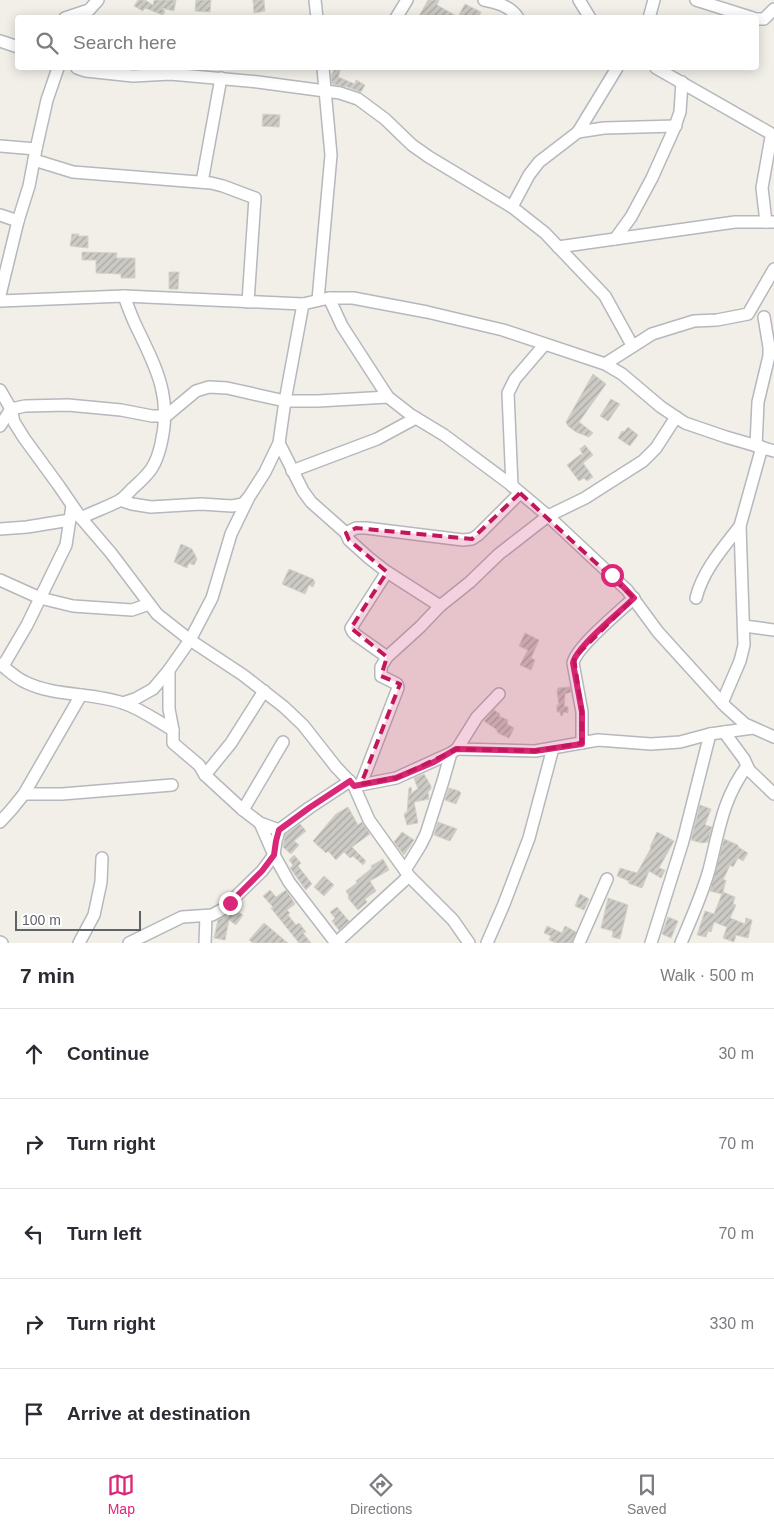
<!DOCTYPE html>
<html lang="en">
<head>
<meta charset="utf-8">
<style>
  body { margin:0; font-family:Arial,sans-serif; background:#f2f2f3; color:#2b2b33 }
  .scale { position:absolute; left:15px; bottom:12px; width:126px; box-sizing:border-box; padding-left:5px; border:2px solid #5f6368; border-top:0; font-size:14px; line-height:18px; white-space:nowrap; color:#5f6368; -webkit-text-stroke:4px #fff; paint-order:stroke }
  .stop { position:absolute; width:15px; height:15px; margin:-11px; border:4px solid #db2777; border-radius:50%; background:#fff }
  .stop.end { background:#db2777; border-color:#fff; box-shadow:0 1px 5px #0008 }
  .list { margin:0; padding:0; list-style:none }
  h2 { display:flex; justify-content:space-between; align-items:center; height:65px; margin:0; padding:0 20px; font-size:21px }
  h2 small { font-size:16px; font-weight:400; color:#7c7c81 }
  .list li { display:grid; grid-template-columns:32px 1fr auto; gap:15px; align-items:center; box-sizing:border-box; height:90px; padding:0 20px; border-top:1px solid #e1e1e2 }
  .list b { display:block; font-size:19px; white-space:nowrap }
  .list em { font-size:16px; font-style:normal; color:#7c7c81 }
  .icon { flex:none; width:28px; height:28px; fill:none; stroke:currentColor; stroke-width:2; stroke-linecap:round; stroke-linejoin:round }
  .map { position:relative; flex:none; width:774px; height:943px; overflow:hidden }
  .search { position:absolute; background:#fff; box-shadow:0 2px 12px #0003; left:15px; right:15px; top:15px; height:55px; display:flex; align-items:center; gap:12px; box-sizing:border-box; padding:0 18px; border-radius:5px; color:#7c7c81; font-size:19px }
  .sheet { height:515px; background:#fff }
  nav { display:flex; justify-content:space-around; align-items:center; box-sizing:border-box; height:70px; border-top:1px solid #e1e1e2; background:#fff; font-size:14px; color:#7c7c81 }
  nav a { display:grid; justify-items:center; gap:2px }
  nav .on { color:#db2777 }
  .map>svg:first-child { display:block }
  .building { fill:url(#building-hatch); stroke:#d6d1c6 }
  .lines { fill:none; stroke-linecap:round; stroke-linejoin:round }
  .minor-casing { stroke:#b5b8bc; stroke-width:14 }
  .minor { stroke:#fff; stroke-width:11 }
  .route { stroke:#db2777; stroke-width:6 }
  .marked { fill:#c2185b; fill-opacity:0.2; stroke:#c2185b; stroke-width:4; stroke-dasharray:10 6; stroke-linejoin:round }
</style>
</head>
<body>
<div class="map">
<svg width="774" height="943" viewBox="0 0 774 943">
  <defs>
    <pattern id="building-hatch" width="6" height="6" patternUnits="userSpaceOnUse" patternTransform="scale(1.25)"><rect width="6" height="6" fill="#cccac5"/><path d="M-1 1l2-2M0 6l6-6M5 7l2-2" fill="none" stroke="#a9a8a4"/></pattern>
  </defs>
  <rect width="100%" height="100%" fill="#f1efe8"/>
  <g class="building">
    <path d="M138,0H145L153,5L154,0H176L174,11L161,8L165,11L163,15L145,8L143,11L134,6Z"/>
    <path d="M196,0H211L210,12L195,11Z"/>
    <path d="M253,0H264L265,11L254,13Z"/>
    <path d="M428,0H439L437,5L458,17L465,4L481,12L478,18H418Z"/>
    <path d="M335,68H341L338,77L355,84L356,80L365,85L361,92L345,86V87L332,84L331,76Z"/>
    <path d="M263,114L280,115L279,127L262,126Z"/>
    <path d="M72,234H79L78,236H88V248L70,246Z"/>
    <path d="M82,252L117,253L116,258H135V278H121V274L96,273V260H82Z"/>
    <path d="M169,272H179L178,289H169Z"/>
    <path d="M593,374L606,384L579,422L593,433L589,437L576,432L568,426L566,422Z"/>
    <path d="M611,399L620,404L608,421L600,416Z"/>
    <path d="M628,427L638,435L630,446L618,438L622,431L624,432Z"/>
    <path d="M585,445L593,455L583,463L593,477L587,481L584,478L579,481L567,465L581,454L584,457L580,449Z"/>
    <path d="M181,544L192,549L197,559L194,565L189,563L187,568L174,562Z"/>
    <path d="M289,569L313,579L315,582L313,587L309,585L305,594L282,584Z"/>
    <path d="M525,633L539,640L531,658L535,660L531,670L520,665L528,650L519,646Z"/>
    <path d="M570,687L571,692L565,694L564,706L568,707V713L563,712V715L561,716L560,712H557V705H559L557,692L558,688Z"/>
    <path d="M494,710L500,714L499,716L508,720L507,724L514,728L509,738L498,733L496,729L484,721Z"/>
    <path d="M424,774L431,786V789L428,792L429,799L414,802L418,823L407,825L404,814L407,812L409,788L411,787L412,794L413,793L414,791L418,789L414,778Z"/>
    <path d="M449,788L459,791L461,793L456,804L445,800Z"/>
    <path d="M700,805L711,809L705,825L712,827L708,842L702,843L691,840Z"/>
    <path d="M348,807L358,825L362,822L370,834L352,847L366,861L363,865L353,856L350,858L344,852L336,860L328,851L326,853L313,841L336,814Z"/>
    <path d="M438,822L457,829L450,841L434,835Z"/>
    <path d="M300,824L306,831L294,841L299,845L291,854L283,847L285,835Z"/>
    <path d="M402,832L414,840L404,855L394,842Z"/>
    <path d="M657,832L674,841L659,868L665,870L661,878L649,871L642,888L628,883L629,881L617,876L620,868L637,873L651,848L650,847Z"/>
    <path d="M724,839L738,845V847L748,853L743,861L738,858L733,867L730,865L723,880H726L723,892L735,897L733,904L736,905L730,918L745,924L746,918L752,920L748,938L736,935L734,942L723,938L727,927L714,922L711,932L708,931L706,937L697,935L705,911L714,914L722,894L710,891Z"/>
    <path d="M294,855L301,863L298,866L312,884L306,890L290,868L293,865L289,860Z"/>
    <path d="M383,859L389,870L370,881L376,891L365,899L367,902L358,910L348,898L349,896L346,891L357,883L356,881L372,868L371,866Z"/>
    <path d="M324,876L334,885L324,896L314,887Z"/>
    <path d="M270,890L276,897L286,890L295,904L287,910L290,913L288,915L296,925L299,923L306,932L303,933L311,943H299L271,908L273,907L263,896Z"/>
    <path d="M580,894L589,899L584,910L575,906Z"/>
    <path d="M608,898L628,905L620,939L612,937L613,931L601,928Z"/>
    <path d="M337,907L349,921L339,930L332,921L335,918L330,912Z"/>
    <path d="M233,909L243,915L236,925L229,920L225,940L214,938L218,920L226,916L228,917Z"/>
    <path d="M668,917L678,921L671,938L662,934Z"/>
    <path d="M264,923L288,943H253L249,940Z"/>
    <path d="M547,926L562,933L565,926L576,932L572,943H556L549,940L551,936L544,933Z"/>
  </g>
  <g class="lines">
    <g class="minor-casing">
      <g id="minor">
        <path d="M315,0L317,18"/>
        <path d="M484,0C496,2 511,6 518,18"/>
        <path d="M579,0L590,18"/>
        <path d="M696,0L753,18"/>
        <path d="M65,18L89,10L98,0"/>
        <path d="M396,18L407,0"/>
        <path d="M649,18L654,0"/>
        <path d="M756,19H764L774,9"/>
        <path d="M0,41L18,47"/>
        <path d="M77,68L86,71L133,76L170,74L258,82L340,93L358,99L385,119L412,145L429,157L512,207L545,233L605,296L632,345"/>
        <path d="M656,68L770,133L771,137L762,188L766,222"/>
        <path d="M578,132L604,128L676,126"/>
        <path d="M0,146L36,149"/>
        <path d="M34,160L73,172L211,183L223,186L255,198L248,302"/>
        <path d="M202,182L221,78"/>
        <path d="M512,207L529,175L539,162L578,132L617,68"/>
        <path d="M0,215L18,221"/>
        <path d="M615,239L631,217L652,178L674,129L680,112L682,82"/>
        <path d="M558,247L735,222H774"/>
        <path d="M0,295L18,221L29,186L36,149L47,100L58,68"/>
        <path d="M329,298L342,326L388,397L411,415L444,435L510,484L548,516L627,590L658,632L726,707L745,724L774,737"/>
        <path d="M318,300L331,155L323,68"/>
        <path d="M0,301L124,296L303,304L329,298H353L427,312L503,330L605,364L622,374L661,407L685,423L726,437L774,451"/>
        <path d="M605,364L652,334L694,321L717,320L748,314L774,269"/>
        <path d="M0,390L11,409L14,422L24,438L59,486L81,518L111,553L157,614L190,640L243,675L284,707L303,725L336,767L354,786L369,820L409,876L453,920L469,943"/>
        <path d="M0,426L11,409L25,406L68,405L121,410L152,416H166L196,391L209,387L227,388L285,401H318L388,397"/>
        <path d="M279,443L303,491L311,502L346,533L349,540L369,558L387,572L440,606"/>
        <path d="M756,446L758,402L769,356V347L764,317"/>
        <path d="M292,471L377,439L416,418"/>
        <path d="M512,486L508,393L515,379L545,344"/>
        <path d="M120,500L132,504L151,507L201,504L232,506L243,504L248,498"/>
        <path d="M81,518C93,512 107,507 119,501C124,498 129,492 133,488C150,473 156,466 161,444C172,398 157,369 137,328C132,318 128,307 124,296"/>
        <path d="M0,529L27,527L70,520"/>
        <path d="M346,533L356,528H366L463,540L472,539L478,535L520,493"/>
        <path d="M0,580L40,598L73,606L132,610L149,604"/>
        <path d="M696,598C703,570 723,548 740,526"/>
        <path d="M744,626L774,630"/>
        <path d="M387,657L356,635L353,632L351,628L387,572"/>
        <path d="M0,664C8,670 16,678 25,682C55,697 91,692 123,703C141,709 157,721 173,730"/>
        <path d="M3,666L27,625L66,545L72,506"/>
        <path d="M169,670V709L173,730V743L199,765L205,775L243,810L260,823L279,830"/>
        <path d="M123,703L135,699L153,689L169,670L190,640L212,598L231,534L249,497L265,472L279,443L285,401L303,304"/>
        <path d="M722,703L740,661L744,645L740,526L762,447"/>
        <path d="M724,732L744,759L749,770L774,794"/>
        <path d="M582,743V712L573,663C576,647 620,611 634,598"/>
        <path d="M457,749L535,751L598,740L651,744L680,742L710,734L753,728"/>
        <path d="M205,775L231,743L264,691"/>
        <path d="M361,784L398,688L397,684L381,676V667L387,657L420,627L440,606L470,582L499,554L548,516L585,498L643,461L656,448L676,417"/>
        <path d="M355,786L396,778L451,753L457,749L477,717L499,694"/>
        <path d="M24,794H62L172,785"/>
        <path d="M243,810L283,742"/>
        <path d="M0,822L11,810L24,794L81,695"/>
        <path d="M260,823L274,855L289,882L336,943"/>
        <path d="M405,870L420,846L426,834L443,781L451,753"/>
        <path d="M0,942L2,943"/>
        <path d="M79,943L94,915L101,882L102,858"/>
        <path d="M129,943L182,917L212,915L223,909L262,871L274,855L276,841L279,830L309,808L350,781"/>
        <path d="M205,943L206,916"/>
        <path d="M336,943L409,876"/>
        <path d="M487,943L504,904L529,838L553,748"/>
        <path d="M579,943L607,879"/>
        <path d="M651,943L683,841L710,734"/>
        <path d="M681,943C691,919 702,895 709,870C719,831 722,800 747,766"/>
      </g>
    </g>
    <use href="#minor" class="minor"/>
  </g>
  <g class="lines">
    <path class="route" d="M230,903L262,871L274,855L276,841L279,830L309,808L350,781L354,786L396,778L434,762L456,749L535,751L582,744V712L573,663C576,647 621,611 634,598L612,575"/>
  </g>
  <path class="marked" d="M520,493L634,598L574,658L582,712V743L535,751L457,749L396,778L361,784L400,684L381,676L387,657L351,628L387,572L349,540L346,533L356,528L472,539Z"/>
</svg>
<div class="scale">100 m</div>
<div class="stop" style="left:612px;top:575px"></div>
<div class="stop end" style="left:230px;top:903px"></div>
<div class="search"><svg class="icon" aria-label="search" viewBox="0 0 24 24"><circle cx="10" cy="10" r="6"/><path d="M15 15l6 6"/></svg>Search here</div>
</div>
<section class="sheet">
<h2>7 min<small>Walk · 500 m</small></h2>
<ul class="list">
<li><svg class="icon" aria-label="ahead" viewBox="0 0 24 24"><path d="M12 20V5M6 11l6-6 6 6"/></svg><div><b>Continue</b></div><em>30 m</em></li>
<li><svg class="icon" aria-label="right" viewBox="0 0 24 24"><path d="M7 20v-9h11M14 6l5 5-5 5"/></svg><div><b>Turn right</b></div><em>70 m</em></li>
<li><svg class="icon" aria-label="left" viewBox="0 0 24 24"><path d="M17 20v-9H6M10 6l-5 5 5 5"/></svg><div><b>Turn left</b></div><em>70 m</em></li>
<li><svg class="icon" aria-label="right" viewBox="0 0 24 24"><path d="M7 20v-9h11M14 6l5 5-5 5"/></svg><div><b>Turn right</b></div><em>330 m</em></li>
<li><svg class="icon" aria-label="arrive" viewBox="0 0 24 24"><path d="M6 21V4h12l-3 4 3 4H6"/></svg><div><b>Arrive at destination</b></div></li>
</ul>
</section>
<nav>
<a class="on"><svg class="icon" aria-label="map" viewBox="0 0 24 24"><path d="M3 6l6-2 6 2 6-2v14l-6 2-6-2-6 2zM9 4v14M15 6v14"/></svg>Map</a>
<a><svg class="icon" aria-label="directions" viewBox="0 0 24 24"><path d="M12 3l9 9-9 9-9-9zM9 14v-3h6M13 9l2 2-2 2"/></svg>Directions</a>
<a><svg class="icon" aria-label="saved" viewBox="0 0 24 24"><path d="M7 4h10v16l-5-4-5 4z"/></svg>Saved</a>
</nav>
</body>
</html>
